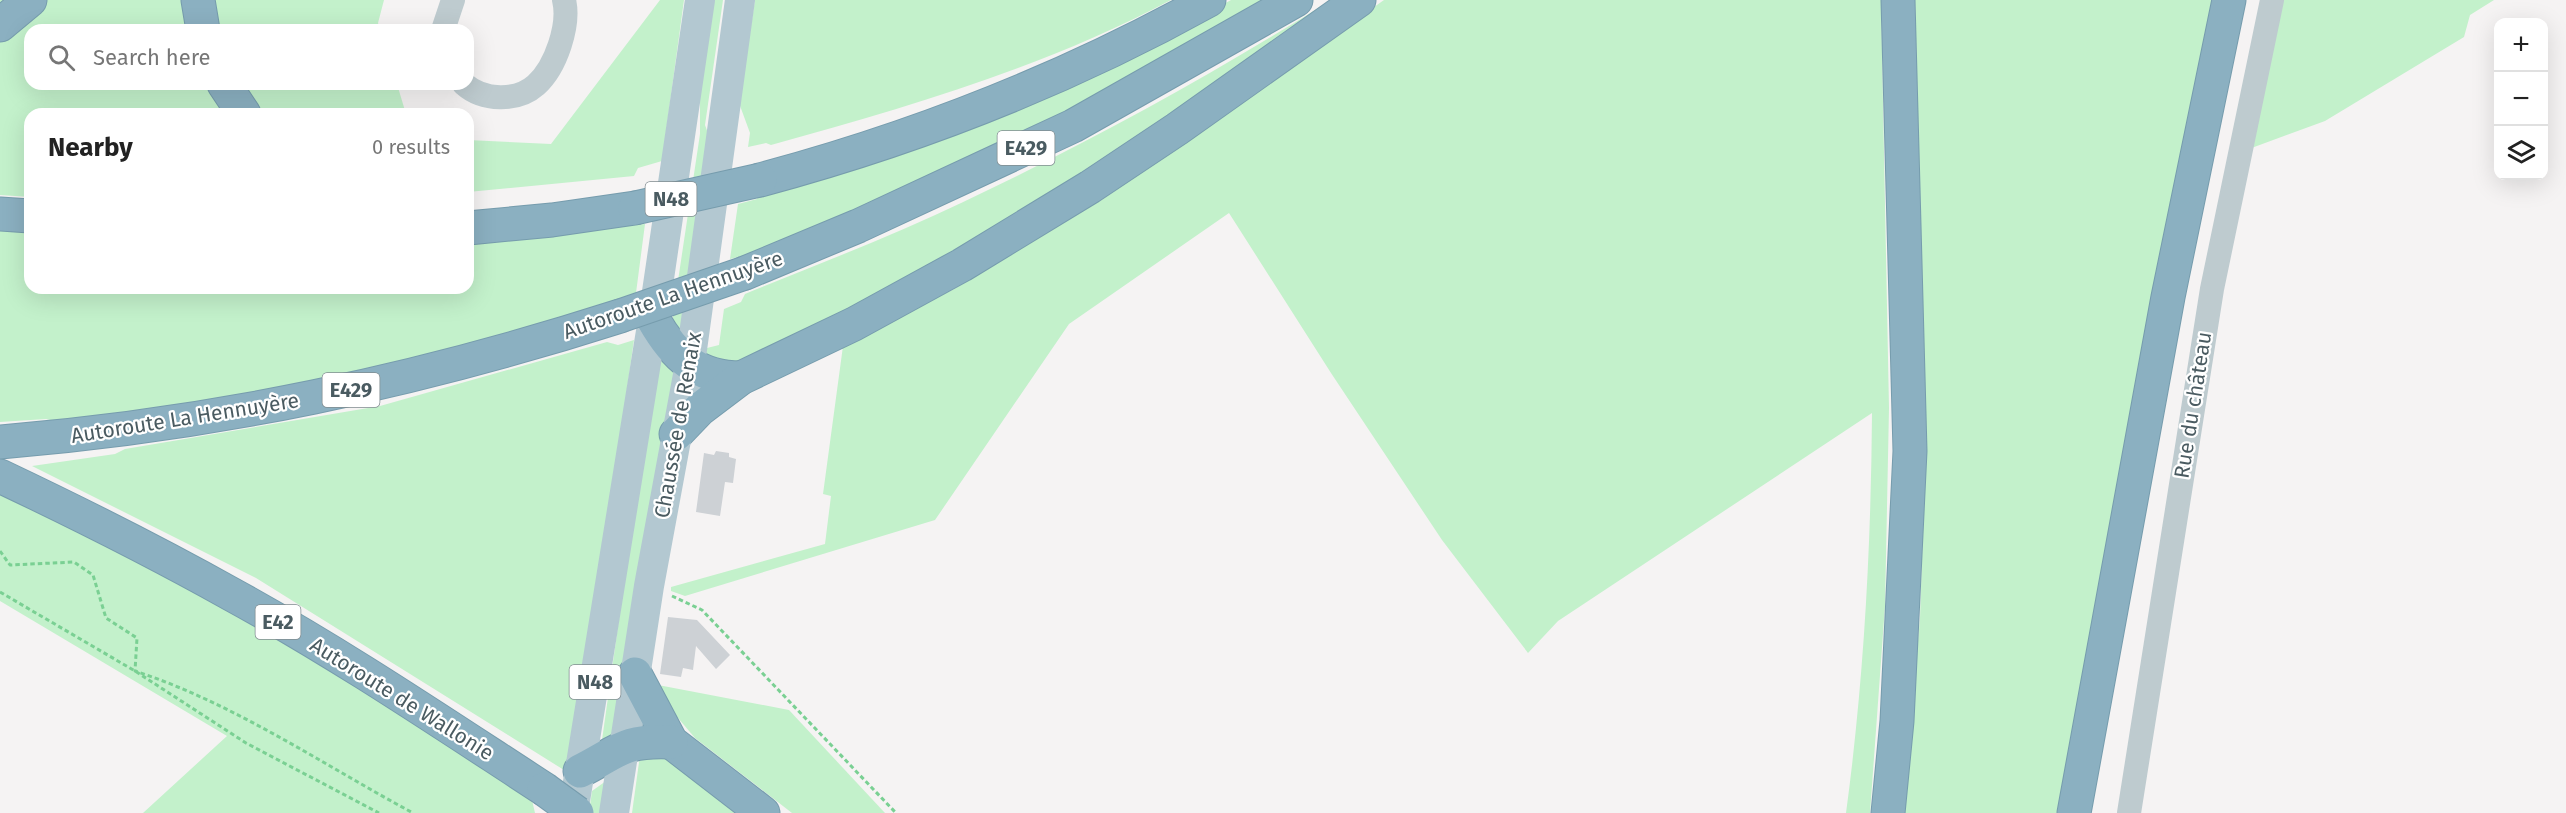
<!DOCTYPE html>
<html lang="en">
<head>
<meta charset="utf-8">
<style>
  body { margin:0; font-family:"Fira Sans",sans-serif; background:#f6f6f6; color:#222 }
  .controls { position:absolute; right:18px; top:18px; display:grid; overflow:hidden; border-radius:12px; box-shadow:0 6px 24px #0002 }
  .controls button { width:54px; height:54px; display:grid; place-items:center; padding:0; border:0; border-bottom:2px solid #e0e0e0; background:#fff; color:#222; font:30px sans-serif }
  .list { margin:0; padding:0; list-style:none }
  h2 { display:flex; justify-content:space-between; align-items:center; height:78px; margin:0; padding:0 24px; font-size:26px }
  h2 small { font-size:20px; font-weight:400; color:#767676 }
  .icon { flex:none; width:33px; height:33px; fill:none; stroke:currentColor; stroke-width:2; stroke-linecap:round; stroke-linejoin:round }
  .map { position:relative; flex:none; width:2566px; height:813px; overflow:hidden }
  .search { position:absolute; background:#fff; box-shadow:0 6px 24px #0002; left:24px; top:24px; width:450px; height:66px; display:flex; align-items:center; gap:15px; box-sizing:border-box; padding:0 21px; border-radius:18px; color:#767676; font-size:22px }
  .panel { position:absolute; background:#fff; box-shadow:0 6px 24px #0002; left:24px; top:108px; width:450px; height:186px; border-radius:18px }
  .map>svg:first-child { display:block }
  .green { fill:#c3f1cb }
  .building { fill:#cdd1d5 }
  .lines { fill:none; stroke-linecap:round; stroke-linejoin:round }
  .highway-casing { stroke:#769cad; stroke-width:35 }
  .path { stroke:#7ad093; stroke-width:3; stroke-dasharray:4.5 3; stroke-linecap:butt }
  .minor { stroke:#becbcf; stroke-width:24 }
  .major { stroke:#b3c8d1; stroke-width:30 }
  .highway { stroke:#8bb0c1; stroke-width:33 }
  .highway-bridge-casing { stroke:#769cad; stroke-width:35; stroke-linecap:butt }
  .highway-bridge { stroke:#8bb0c1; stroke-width:33 }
  .labels { text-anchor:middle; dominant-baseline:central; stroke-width:4.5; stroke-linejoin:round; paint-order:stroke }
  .shield { fill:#fff; stroke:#808c90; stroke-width:1.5 }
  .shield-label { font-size:20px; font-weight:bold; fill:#4a5b61 }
  .street-label { font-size:21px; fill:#4a5b61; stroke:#fff }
</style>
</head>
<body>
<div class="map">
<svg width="2566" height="813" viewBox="0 0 2566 813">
  <rect width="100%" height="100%" fill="#f5f3f3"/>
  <g class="green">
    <path d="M0,0H384L378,23L380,30H30V84H397L406,114H30V197L0,195Z"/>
    <path d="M660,0H684L662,161L638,168L634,176L468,192V140L551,144Z"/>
    <path d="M710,0H723L705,125L709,136L685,322L677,333L673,326V314L700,134V70Z"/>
    <path d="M755,0H1171C1045,67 908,107 771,145L766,143L748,147L750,133L739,103Z"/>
    <path d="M1231,0H1274L1010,145L747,255L730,259L738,204L757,199L759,192L1188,24Z"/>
    <path d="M1331,0L1160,131L760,363L716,367L703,349L719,345L724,309L741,302L745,294C799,272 853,251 906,228C1052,163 1196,85 1331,0Z"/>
    <path d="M1384,0H1881L1889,408L1885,606L1870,813H1846C1864,680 1871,547 1872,413L1558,621L1528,653L1442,540L1331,373L1229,213L1069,324L935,520L685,596L671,591V587L825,544L831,496L823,494L843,346L954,289L1103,199Z"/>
    <path d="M1915,0H2215L2061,813H1903L1920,618L1926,433Z"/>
    <path d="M2272,0H2494L2470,15L2464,37L2325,121L2238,153Z"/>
    <path d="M0,223L30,226V288H468V239L645,224L636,293L622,300L358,378L64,423L46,419L0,422Z"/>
    <path d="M634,340L572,775L256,578L32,466L115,454L125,449L380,406L607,342L618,345Z"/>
    <path d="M658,342L679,365L621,731L602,740Z"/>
    <path d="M0,492C35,507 71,520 104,538C252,615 393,708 532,800L535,813H143L227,736L0,601Z"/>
    <path d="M658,685L789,710L885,813H792L695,738L667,705Z"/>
    <path d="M656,749L743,813H632L640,755Z"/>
    <path d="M613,776L608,813H589L592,791Z"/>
  </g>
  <g class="building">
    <path d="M716,451L729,453V457L736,459L733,483L725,482L720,516L696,512L704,453L714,455Z"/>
    <path d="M668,617L697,620L730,655L716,669L696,646L693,670L683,668L681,677L660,674Z"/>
  </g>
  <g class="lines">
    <g class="highway-casing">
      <g id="highway">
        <path d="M198,0L203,30"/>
        <path d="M0,25L30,0"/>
        <path d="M224,84L244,114"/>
        <path d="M760,180C917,138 1067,79 1209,0"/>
        <path d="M0,214L30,216"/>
        <path d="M468,228L552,220L635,208"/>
        <path d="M745,273L858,226L1073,126L1296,0"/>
        <path d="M653,319C674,356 697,378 741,378"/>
        <path d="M676,434L700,409L741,378L854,324L962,265L1090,187L1177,129L1359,0"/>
        <path d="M0,442C216,424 414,382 620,316"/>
        <path d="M0,476C78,513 156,552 231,594C339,653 441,722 544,789"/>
        <path d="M635,674L671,742L763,813"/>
        <path d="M580,771C620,751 622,740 671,742"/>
        <path d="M1888,813L1897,721L1910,451L1898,0"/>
        <path d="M2074,813L2168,297L2229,0"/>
      </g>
    </g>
    <g class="path">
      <path d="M0,551L10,565L74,562L93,575L106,618L137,638L135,671C233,703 322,764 413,813"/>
      <path d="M0,592L135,671L246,743L379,813"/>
      <path d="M672,596L702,610L896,813"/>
    </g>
    <g class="minor">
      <path d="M443,30L453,0"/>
      <path d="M464,84C483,101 517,102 536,85C556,67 570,25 564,0"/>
      <path d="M2129,813L2212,289L2272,0"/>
    </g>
    <g class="major">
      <path d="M573,813L653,319L700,0"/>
      <path d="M614,813L649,586L690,364L740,0"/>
    </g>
    <use href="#highway" class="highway"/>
    <g class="highway-bridge-casing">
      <g id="highway-bridge">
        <path d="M635,208L760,180"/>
        <path d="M620,316L745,273"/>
        <path d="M544,789L577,813"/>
      </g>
    </g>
    <use href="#highway-bridge" class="highway-bridge"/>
  </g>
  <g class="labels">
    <g class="shield">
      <rect x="997.5" y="131" width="57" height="34" rx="4.5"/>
      <rect x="645.5" y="182" width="51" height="34" rx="4.5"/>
      <rect x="322.5" y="373" width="57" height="34" rx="4.5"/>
      <rect x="255.5" y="605" width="45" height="34" rx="4.5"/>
      <rect x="569.5" y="665" width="51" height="34" rx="4.5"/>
    </g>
    <g class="shield-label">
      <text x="1026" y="148">E429</text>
      <text x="671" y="199">N48</text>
      <text x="351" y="390">E429</text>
      <text x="278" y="622">E42</text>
      <text x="595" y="682">N48</text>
    </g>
    <g class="street-label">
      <text transform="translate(673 295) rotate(-19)">Autoroute La Hennuyère</text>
      <text transform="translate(2193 405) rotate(-81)">Rue du château</text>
      <text transform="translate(185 418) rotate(-9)">Autoroute La Hennuyère</text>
      <text transform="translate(678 425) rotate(-80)">Chaussée de Renaix</text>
      <text transform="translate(402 699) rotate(32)">Autoroute de Wallonie</text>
    </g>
  </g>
</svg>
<div class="controls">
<button>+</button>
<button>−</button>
<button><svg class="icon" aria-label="layers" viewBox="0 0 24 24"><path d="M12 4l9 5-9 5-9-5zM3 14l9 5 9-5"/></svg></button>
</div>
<div class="search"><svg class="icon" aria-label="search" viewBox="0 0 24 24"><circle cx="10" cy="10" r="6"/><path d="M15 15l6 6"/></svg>Search here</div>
<section class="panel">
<h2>Nearby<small>0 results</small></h2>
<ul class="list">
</ul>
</section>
</div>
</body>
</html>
